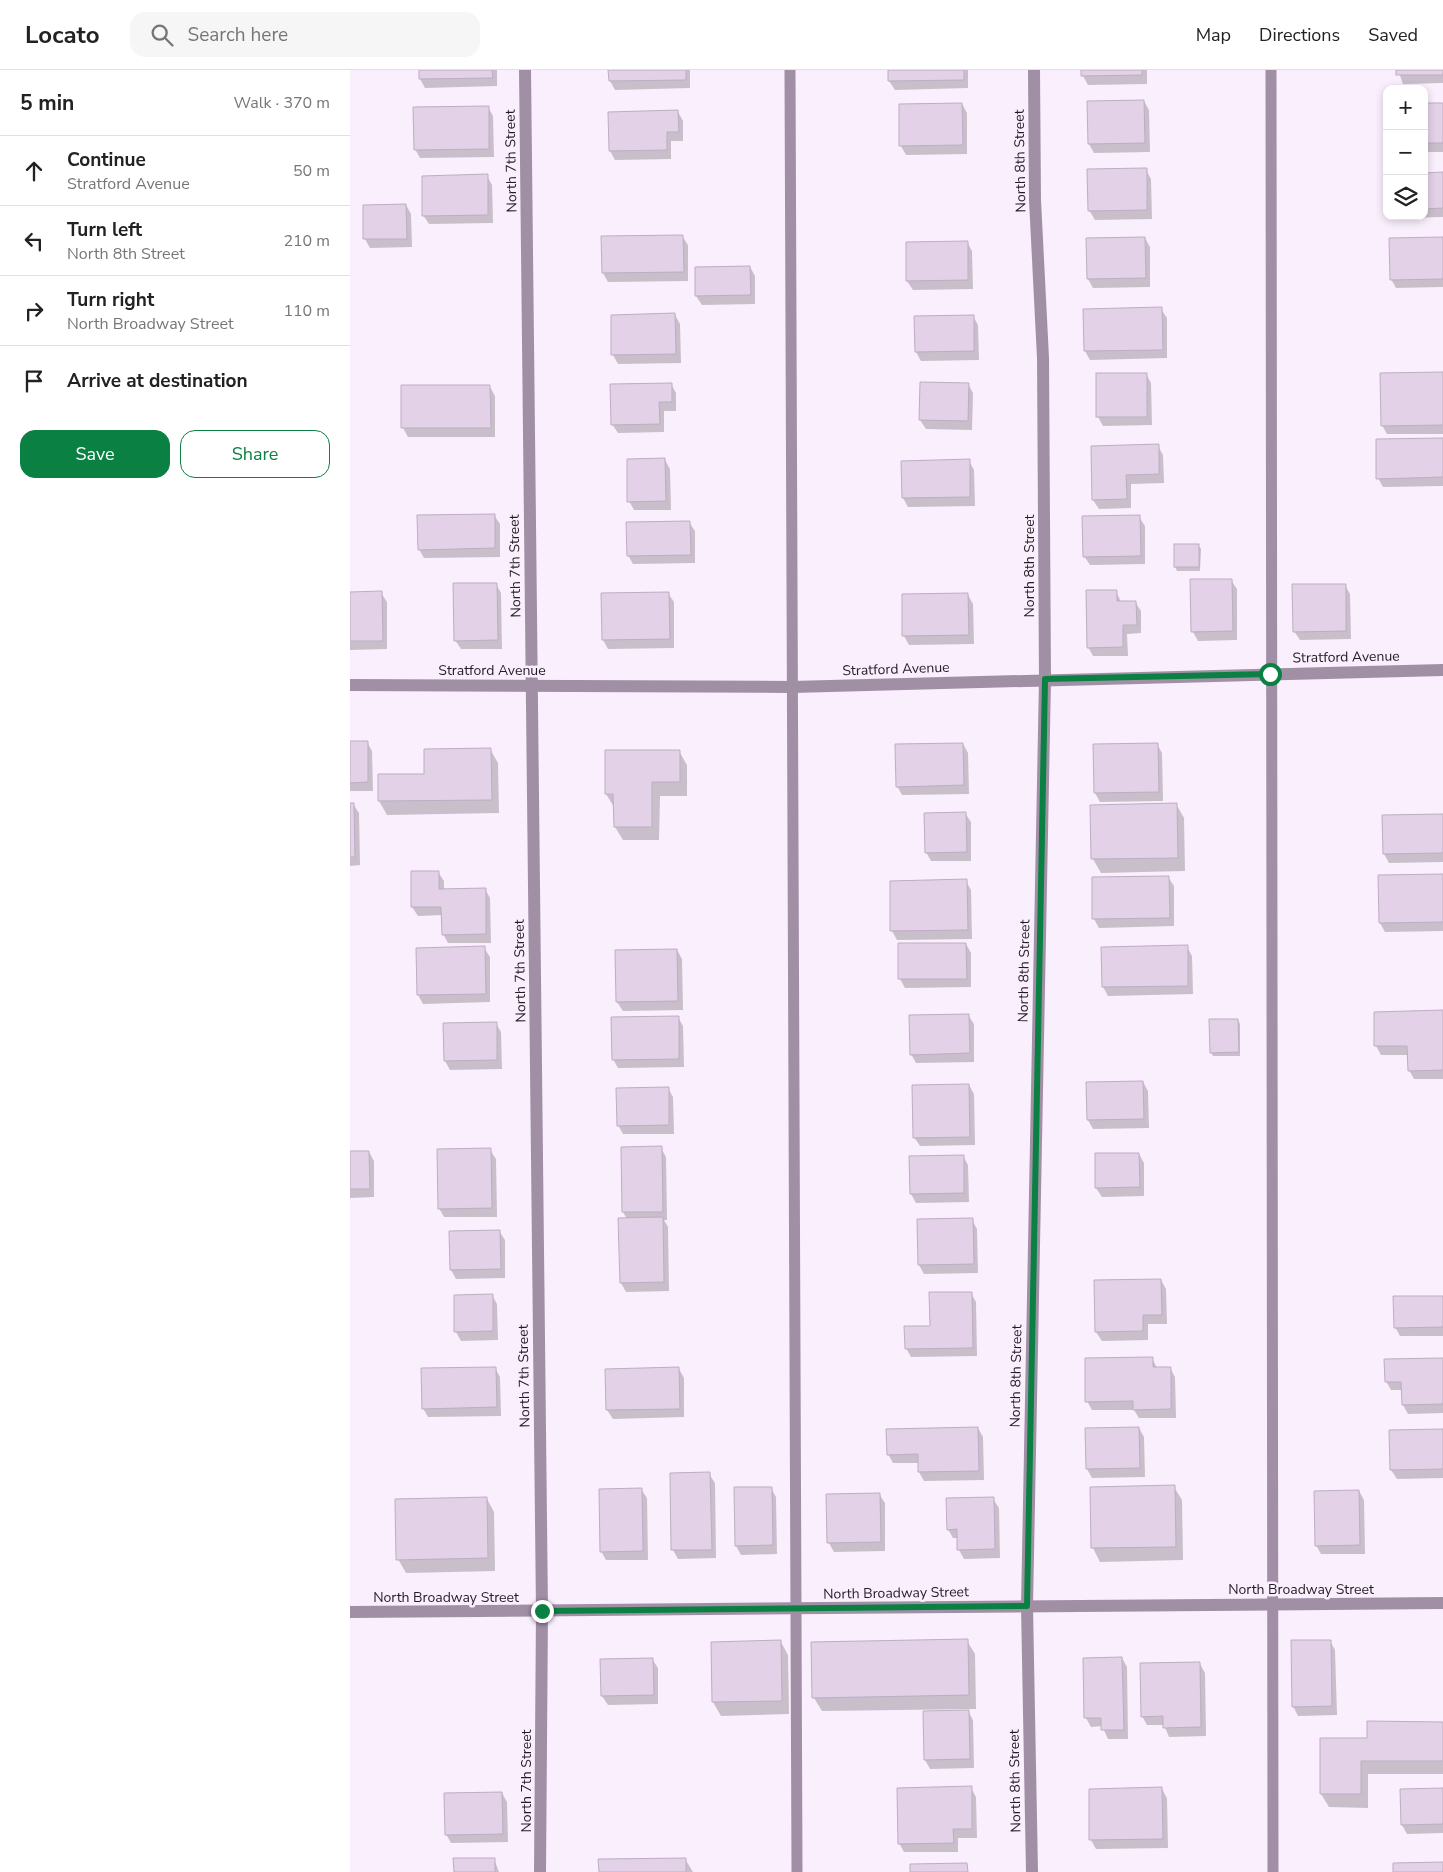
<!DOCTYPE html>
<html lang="en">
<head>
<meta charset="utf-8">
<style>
  body { margin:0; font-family:"Nunito Sans",sans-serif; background:#f6f6f6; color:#222 }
  .controls { position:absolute; right:15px; top:15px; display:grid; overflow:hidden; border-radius:10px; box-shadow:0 2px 8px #0003 }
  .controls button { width:45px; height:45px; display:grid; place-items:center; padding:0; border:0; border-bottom:1px solid #e0e0e0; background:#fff; color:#222; font:25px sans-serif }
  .stop { position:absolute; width:15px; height:15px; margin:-11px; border:4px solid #0b8043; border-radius:50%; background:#fff }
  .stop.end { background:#0b8043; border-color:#fff; box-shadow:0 1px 5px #0008 }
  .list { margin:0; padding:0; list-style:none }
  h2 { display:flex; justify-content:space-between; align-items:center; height:65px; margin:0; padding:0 20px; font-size:21px }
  h2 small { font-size:16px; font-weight:400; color:#767676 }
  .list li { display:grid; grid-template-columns:32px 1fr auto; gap:15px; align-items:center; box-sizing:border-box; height:70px; padding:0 20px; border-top:1px solid #e0e0e0 }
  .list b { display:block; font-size:19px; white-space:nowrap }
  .list p { margin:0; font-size:16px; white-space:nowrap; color:#767676 }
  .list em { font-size:16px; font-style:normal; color:#767676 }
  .actions { display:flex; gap:10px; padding:15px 20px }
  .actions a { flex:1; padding:11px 0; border:1px solid #0b8043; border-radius:15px; text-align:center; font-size:18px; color:#0b8043 }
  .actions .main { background:#0b8043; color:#fff }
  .icon { flex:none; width:28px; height:28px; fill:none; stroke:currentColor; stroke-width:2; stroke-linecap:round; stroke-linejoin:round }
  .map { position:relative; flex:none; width:1093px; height:1802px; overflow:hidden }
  header { display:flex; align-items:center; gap:30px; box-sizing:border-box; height:70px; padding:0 25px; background:#fff; border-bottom:1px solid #e0e0e0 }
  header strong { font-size:24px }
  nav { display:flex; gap:28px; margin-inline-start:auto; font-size:18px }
  .search { width:350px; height:45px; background:#f6f6f6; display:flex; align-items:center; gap:12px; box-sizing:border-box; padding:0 18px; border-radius:15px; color:#767676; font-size:19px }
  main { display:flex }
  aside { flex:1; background:#fff }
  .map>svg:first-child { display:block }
  .shadow { fill:#0003 }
  .building { fill:#e3d1e7; stroke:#beadc3 }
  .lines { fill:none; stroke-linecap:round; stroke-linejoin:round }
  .lane { stroke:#a18fa6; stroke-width:11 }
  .street { stroke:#a18fa6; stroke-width:12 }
  .route { stroke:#0b8043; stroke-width:6 }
  .labels { text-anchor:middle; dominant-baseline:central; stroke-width:5; stroke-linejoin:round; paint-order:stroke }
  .street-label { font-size:14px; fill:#231c24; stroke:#faeffd }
</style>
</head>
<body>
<header>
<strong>Locato</strong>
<div class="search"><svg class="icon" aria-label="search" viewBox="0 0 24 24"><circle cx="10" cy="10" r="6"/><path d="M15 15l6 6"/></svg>Search here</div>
<nav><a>Map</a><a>Directions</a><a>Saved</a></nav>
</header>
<main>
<aside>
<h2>5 min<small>Walk · 370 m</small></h2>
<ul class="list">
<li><svg class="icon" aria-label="ahead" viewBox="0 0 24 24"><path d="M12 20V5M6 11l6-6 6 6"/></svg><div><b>Continue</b><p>Stratford Avenue</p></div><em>50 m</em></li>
<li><svg class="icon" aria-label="left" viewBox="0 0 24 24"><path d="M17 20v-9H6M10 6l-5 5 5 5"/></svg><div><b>Turn left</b><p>North 8th Street</p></div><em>210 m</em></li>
<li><svg class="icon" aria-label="right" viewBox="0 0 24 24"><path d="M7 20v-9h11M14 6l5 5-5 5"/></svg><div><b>Turn right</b><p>North Broadway Street</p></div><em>110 m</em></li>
<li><svg class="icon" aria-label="arrive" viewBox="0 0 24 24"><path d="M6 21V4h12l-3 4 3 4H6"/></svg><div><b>Arrive at destination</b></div></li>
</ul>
<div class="actions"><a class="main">Save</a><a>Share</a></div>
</aside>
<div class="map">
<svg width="1093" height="1802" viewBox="0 0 1093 1802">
  <rect width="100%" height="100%" fill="#faeffd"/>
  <g class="shadow">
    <path d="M70,0H147V16L75,18L70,9Z"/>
    <path d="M260,0H340V18L265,20L260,11Z"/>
    <path d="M539,0H618V18L545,20L539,11Z"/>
    <path d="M732,0H797V14L738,15L733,6Z"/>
    <path d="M1048,0H1093V13L1053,14Z"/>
    <path d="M794,31L799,40L800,82L744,83L739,74Z"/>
    <path d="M612,34L617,43V84L556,85L551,76Z"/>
    <rect x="1074" y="34" width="19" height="48"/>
    <path d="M138,37L143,46L144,87L70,88L65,79Z"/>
    <path d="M328,42L333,51V71H321V89L265,90L260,81Z"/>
    <path d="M796,100L801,109L802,149L745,150L739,140Z"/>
    <path d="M1074,104H1093V147L1052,148L1074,146Z"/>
    <path d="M137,106L142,115L143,153L79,154L73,145Z"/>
    <path d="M56,135L61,144L62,177L20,178L15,169L14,136Z"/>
    <path d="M332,166L338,175V211L258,212L253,203Z"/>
    <path d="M795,168L800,177V217L743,218L738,209L737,169Z"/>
    <path d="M1041,169H1093V217L1046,218L1041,209Z"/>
    <path d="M617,172L622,181L623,219L563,220L557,211V173Z"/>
    <path d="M400,197L405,206V234L352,235L346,226V198Z"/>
    <path d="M811,239L817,248V288L740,290L735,281Z"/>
    <path d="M325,245L330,254L331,293L268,294L263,285Z"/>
    <path d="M623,246L628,255L629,290L571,291L566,282Z"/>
    <path d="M1093,303V364H1037L1032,355L1031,304Z"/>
    <path d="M796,304L801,313L802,355L753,356L748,347L747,305Z"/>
    <path d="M321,314L326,323V341H314V362L268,363L262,354Z"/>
    <path d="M618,314L623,323L622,360L576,359L570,350Z"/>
    <path d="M140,317L145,326V367H58L53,358Z"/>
    <path d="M1093,369V416L1033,417L1028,408L1027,371Z"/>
    <path d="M808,376L813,385L814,413L781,414V438L749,439L743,430Z"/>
    <path d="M315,390L320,399L321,440H284L279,431Z"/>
    <path d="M619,391L624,400L625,436L558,437L553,428Z"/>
    <path d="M144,445L150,454V487L74,488L69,479Z"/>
    <path d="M789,447L795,456V494L740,495L734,486Z"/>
    <path d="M339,452L345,461V493L283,494L278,485Z"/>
    <path d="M848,475L851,479L850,501H827L825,497Z"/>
    <path d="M881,510L887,519V570L848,571L843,562Z"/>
    <path d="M146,514L151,523L152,579H111L105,570Z"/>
    <path d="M995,515L1000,524L1001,569L950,570L944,561Z"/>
    <path d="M766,521L771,532H785L791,541V563L777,564L778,586H743L738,577Z"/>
    <path d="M0,523H31L37,532V579L0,580Z"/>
    <path d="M318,523L324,532V578L258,579L253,570Z"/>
    <path d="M618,525L623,534L624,574L559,575L554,566Z"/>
    <path d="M17,672L22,681L23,721H0V673Z"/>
    <path d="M613,674L618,683L619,724L552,725L547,716Z"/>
    <path d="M807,674L812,683L813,731L750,732L745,723Z"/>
    <path d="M140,679L148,693L149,743L37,745L29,731V706L76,705Z"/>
    <path d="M329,681L337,695V726H310L309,770H273L265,757L264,737L256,724Z"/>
    <path d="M0,734H3L9,743L10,795L0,796Z"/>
    <path d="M826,734L834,748L835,801L751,803L743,789Z"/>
    <path d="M615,743L621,752V791H581L576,782Z"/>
    <path d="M1093,746V792L1039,793L1034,784V747Z"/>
    <path d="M88,802L94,811V820L135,819L140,828L141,873H98L93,864V845L68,846L62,837Z"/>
    <path d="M1093,805V861L1035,862L1030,853L1029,806Z"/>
    <path d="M818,807L824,816V856L749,858L744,849Z"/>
    <path d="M616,811L621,820L622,869L547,870L542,861L541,812Z"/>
    <path d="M616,874L621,883V917L555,918L550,909Z"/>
    <path d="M837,877L842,886L843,924L758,926L753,917Z"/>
    <path d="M134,878L140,887V932L73,934L68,925Z"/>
    <path d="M327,880L332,889L333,940L273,941L267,932Z"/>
    <path d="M1093,942V1009H1064L1059,1000V985H1031L1026,976L1025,943Z"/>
    <path d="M618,945L624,954V992L566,993L561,984Z"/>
    <path d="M328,947L333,956L334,997L268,998L263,989Z"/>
    <path d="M888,950L890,954V986H863L861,982Z"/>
    <path d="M146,953L151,962L152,999L100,1000L95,991V954Z"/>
    <path d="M793,1012L798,1021L799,1058L743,1059L738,1050Z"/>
    <path d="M619,1015L624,1024L625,1075L570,1076L564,1067Z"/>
    <path d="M318,1018L323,1027L324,1064H273L268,1055Z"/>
    <path d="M311,1078L316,1087L317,1150H314L318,1157L319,1221L276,1222L271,1213L277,1149L273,1142Z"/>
    <path d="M140,1080L146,1089L147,1147H94L89,1138Z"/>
    <path d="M0,1082H19L24,1091V1127L0,1128Z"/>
    <path d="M789,1084L794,1093V1126L752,1127L746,1118Z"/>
    <path d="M613,1086L618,1095L619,1132L566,1133L561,1124Z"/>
    <path d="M622,1150L627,1159L628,1203L574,1204L569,1195Z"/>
    <path d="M149,1161L155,1170V1208L106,1209L101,1200Z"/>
    <path d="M811,1210L816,1219L817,1254H798V1270L752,1271L746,1262Z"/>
    <path d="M621,1223L626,1232L627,1286L561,1287L556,1278Z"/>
    <path d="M142,1225L147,1234L148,1270L111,1271L106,1262Z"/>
    <path d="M1093,1227V1266H1050L1045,1257L1044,1228Z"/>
    <path d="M802,1288L807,1298H820L825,1307L826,1348H789L784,1340H742L737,1331Z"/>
    <path d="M1093,1289V1343L1058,1344L1053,1335V1320H1041L1036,1311V1290Z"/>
    <path d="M145,1298L150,1307L151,1346L78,1347L73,1338Z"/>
    <path d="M329,1299L334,1308V1347L263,1349L257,1340Z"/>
    <path d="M628,1358L633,1367L634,1410L574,1411L569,1402V1393H543L538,1384Z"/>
    <path d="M789,1358L794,1367L795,1407L742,1408L737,1399Z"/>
    <path d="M1093,1360V1408L1047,1409L1041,1400V1361Z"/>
    <path d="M359,1404L365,1413L366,1488L328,1489L323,1480Z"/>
    <path d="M824,1417L832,1430L833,1490L750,1492L743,1478L742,1418Z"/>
    <path d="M421,1418L426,1427L427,1484L391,1485L386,1476Z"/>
    <path d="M291,1419L297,1428L298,1490H256L251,1481Z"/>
    <path d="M1009,1421L1014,1430L1015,1484H971L966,1475Z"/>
    <path d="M529,1424L535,1433V1481L484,1482L479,1473Z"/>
    <path d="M137,1429L144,1442L145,1501L56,1503L48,1489Z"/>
    <path d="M643,1429L649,1438L650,1488L614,1489L609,1480L608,1468H603L598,1459Z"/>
    <path d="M617,1571L625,1584L626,1639L472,1641L464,1628Z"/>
    <path d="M980,1571L985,1580L987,1645L948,1646L943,1636Z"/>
    <path d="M431,1572L438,1585L439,1644L371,1646L363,1632Z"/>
    <path d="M772,1588L777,1597L778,1669H758L752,1656L741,1657L736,1648Z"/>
    <path d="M302,1589L308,1598V1634L258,1635L252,1626Z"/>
    <path d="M850,1594L855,1603L856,1666L819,1667L814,1655H797L792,1646Z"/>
    <path d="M618,1641L623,1650L624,1698L580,1699L575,1690Z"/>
    <path d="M1018,1653H1093V1704H1018V1738L979,1737L971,1724L1018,1669Z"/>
    <path d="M621,1718L626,1727L627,1768H608V1782H554L549,1773Z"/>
    <path d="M812,1719L817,1728L818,1778L746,1779L741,1770L740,1720Z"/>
    <path d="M1052,1720H1093V1763L1057,1764L1052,1755Z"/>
    <path d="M152,1723L157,1732L158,1772L101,1773L96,1764Z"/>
    <path d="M144,1789L149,1802H105Z"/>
    <path d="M335,1789L343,1802H250Z"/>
  </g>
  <g class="building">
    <path d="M69,0H142L143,8L69,9Z"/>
    <path d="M258,0H336V10L259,11Z"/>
    <path d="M538,0H614V10L538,11Z"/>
    <path d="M731,0H792V5L731,6Z"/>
    <rect x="1046" y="0" width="47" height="5"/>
    <path d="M794,30L795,73L738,74L737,31Z"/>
    <path d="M612,33L613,75L549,76V34Z"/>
    <rect x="1074" y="33" width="19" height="40"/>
    <path d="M139,36V79L64,80L63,37Z"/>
    <path d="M328,40L329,62H317V80L259,81L258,42Z"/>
    <path d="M797,98V140L738,141L737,99Z"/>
    <path d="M1093,102V138L1074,139V103Z"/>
    <path d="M138,104V145L72,146V106Z"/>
    <path d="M56,134L57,169H13V135Z"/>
    <path d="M333,165L334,202L252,203L251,166Z"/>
    <path d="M795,167L796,208L737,209L736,168Z"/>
    <path d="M1093,167V209L1040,210L1039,168Z"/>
    <path d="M618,171V210L556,211V172Z"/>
    <path d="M400,196L401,225L345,226V197Z"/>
    <path d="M812,237L813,280L734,281L733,239Z"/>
    <path d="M325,243L326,284L261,285V245Z"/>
    <path d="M624,245V281L565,282L564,246Z"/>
    <path d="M1093,302V355L1031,356L1030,303Z"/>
    <rect x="746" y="303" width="51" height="44"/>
    <path d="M570,312L619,313L618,351L569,350Z"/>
    <path d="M322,313V332H309L310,354L261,355L260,314Z"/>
    <path d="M51,315H140L141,358H51Z"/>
    <path d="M1093,368V407L1026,409V369Z"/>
    <path d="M809,374V404L776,405L777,429L742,430L741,376Z"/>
    <path d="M315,388L316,431L277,432V389Z"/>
    <path d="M620,389V427L552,428L551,391Z"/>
    <path d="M145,444V478L68,480L67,445Z"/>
    <path d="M790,445L791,486L733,487L732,446Z"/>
    <path d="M340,451L341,485L277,486L276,452Z"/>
    <rect x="824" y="474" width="25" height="23"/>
    <path d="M840,509H882L883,561L841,562Z"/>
    <path d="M103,513H147L148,570L104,571Z"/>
    <path d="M942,514H996V561L943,562Z"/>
    <path d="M736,520H767V531H786L787,555H773V577L737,578Z"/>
    <path d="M32,521L33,571H0V522Z"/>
    <path d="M319,522L320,569L252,570L251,523Z"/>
    <path d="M618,523L619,565L552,566V524Z"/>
    <path d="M0,671H18V712L0,713Z"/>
    <path d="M613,673L614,715L546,717L545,674Z"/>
    <path d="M808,673L809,722L744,723L743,674Z"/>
    <path d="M141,678L142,730L28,731V704H74V679Z"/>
    <path d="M255,680H330V712H302V757H264L263,724H255Z"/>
    <path d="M0,733H4L5,787H0Z"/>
    <path d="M827,733L828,788L741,789L740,735Z"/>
    <path d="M616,742L617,782L575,783L574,743Z"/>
    <path d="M1093,744V783L1033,784L1032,745Z"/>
    <path d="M61,801H89V819L136,818V864L92,865L91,837H61Z"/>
    <path d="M1093,804V852L1029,853L1028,805Z"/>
    <path d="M819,806L820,848L742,849V807Z"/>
    <path d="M617,809L618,860L540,861V811Z"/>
    <path d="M548,873H616L617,909H548Z"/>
    <path d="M838,875V916L752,917L751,877Z"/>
    <path d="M135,876L136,924L67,925L66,878Z"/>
    <path d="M327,879L328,931L266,932L265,880Z"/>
    <path d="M1093,940V1000L1058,1001L1057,976H1024V942Z"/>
    <path d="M619,944L620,983L560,985L559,945Z"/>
    <path d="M329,946V989L262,990L261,947Z"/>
    <path d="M859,949H888L889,982L860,983Z"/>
    <path d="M147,952V990L94,991L93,953Z"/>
    <path d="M793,1011L794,1049L737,1050L736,1012Z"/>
    <path d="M619,1014L620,1067L563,1068L562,1015Z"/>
    <path d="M319,1017V1055L267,1056L266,1018Z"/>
    <path d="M312,1076L313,1142H272L271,1077Z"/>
    <path d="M141,1078L142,1138L88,1139L87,1079Z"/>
    <path d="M0,1081H19L20,1119H0Z"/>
    <path d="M745,1083H789L790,1117L745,1118Z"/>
    <path d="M614,1085V1123L560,1124L559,1086Z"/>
    <path d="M313,1147L314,1212L270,1213L268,1148Z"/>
    <path d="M623,1148L624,1194L568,1195L567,1149Z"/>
    <path d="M150,1160L151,1199L100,1200L99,1161Z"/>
    <path d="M811,1209L812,1245H793V1261L745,1262L744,1210Z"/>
    <path d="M579,1222H622L623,1278L555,1279L554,1256H580Z"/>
    <path d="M143,1224V1261L104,1262V1225Z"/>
    <path d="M1043,1226H1093V1257L1044,1258Z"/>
    <path d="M803,1287V1297H821V1339L783,1340V1331L735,1332V1288Z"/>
    <path d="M1093,1288V1334L1052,1335L1051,1312H1035L1034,1289Z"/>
    <path d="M146,1297L147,1337L72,1339L71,1298Z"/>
    <path d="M329,1297L330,1339L256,1340L255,1299Z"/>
    <path d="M628,1357L629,1401L568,1402V1384L537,1385L536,1359Z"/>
    <path d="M789,1357L790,1398L736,1399L735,1358Z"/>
    <path d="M1093,1359V1399L1040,1400L1039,1360Z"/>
    <path d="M360,1402L362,1480H321L320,1403Z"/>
    <path d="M825,1415L826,1477L741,1478L740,1417Z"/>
    <path d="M384,1417H422L423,1475L385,1476Z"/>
    <path d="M292,1418L293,1481L250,1482L249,1419Z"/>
    <path d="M1009,1420L1010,1475L965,1476L964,1421Z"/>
    <path d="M530,1423L531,1472L477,1473L476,1424Z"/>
    <path d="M137,1427L138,1488L46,1490L45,1429Z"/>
    <path d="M644,1427L645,1479L607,1480V1459L597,1460L596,1428Z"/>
    <path d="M618,1569L619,1625L462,1628L461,1572Z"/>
    <path d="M431,1570L432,1631L362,1632L361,1572Z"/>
    <path d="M941,1570H981L982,1636L942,1637Z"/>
    <path d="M772,1587L774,1660H751V1648H734L733,1588Z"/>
    <path d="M303,1588L304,1625L251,1626L250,1589Z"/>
    <path d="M850,1592L851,1657L813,1658V1646L791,1647L790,1593Z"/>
    <path d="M619,1640L620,1689L574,1690L573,1641Z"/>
    <path d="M1017,1651L1093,1652V1691H1011V1724H970V1668H1017Z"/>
    <path d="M622,1716V1759H603L604,1773L548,1774L547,1718Z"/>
    <path d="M812,1717L813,1769L739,1770V1719Z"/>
    <path d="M1093,1718V1754L1051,1755L1050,1719Z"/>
    <path d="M152,1722L153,1764L95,1765L94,1723Z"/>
    <path d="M103,1788H145V1802H104Z"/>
    <path d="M336,1788V1802H249L248,1789Z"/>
    <path d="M1093,1792V1802H1043V1793Z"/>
    <path d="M617,1793L618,1802H560V1794Z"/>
  </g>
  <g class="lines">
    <g class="lane">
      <path d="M440,0L447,1802"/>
      <path d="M921,0L923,1802"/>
    </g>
    <g class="street">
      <path d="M175,0L192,1541L190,1802"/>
      <path d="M0,615L442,617L1093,600"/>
      <path d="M0,1542L1093,1533"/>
      <path d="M682,1802L677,1536L695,609L693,288L685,130L684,0"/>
    </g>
  </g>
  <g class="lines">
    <path class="route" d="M192,1541L677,1536L695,609L920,604"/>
  </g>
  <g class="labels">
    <g class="street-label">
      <text transform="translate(161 91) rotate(-91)">North 7th Street</text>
      <text transform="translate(670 91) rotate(-91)">North 8th Street</text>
      <text transform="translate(165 496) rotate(-91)">North 7th Street</text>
      <text transform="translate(679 496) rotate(-90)">North 8th Street</text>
      <text transform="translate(996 587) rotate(-1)">Stratford Avenue</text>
      <text transform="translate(546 599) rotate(-2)">Stratford Avenue</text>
      <text x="142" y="600">Stratford Avenue</text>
      <text transform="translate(170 901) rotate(-91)">North 7th Street</text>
      <text transform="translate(674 901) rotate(-89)">North 8th Street</text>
      <text transform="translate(174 1306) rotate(-91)">North 7th Street</text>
      <text transform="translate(666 1306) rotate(-89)">North 8th Street</text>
      <text x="951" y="1519">North Broadway Street</text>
      <text transform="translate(546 1523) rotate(-1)">North Broadway Street</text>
      <text x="96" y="1527">North Broadway Street</text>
      <text transform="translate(176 1711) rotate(-90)">North 7th Street</text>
      <text transform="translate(665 1711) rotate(-91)">North 8th Street</text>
    </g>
  </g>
</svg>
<div class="controls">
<button>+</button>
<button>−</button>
<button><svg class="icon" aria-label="layers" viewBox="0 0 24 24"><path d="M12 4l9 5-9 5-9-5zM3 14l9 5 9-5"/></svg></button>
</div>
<div class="stop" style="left:920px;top:604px"></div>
<div class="stop end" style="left:192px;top:1541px"></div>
</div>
</main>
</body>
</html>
